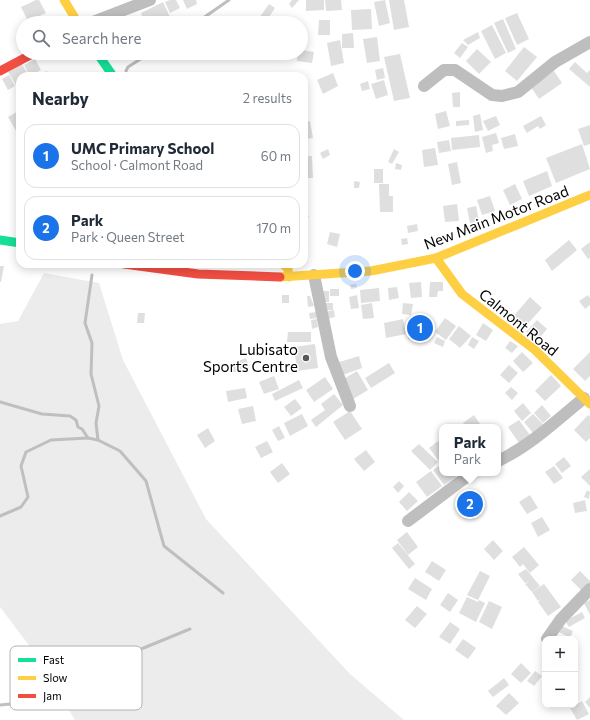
<!DOCTYPE html>
<html lang="en">
<head>
<meta charset="utf-8">
<style>
  body { margin:0; font-family:Commissioner,sans-serif; background:#f6f6f7; color:#1f2937 }
  .controls { position:absolute; right:12px; bottom:12px; display:grid; overflow:hidden; border-radius:8px; box-shadow:0 2px 10px #0003 }
  .controls button { width:36px; height:36px; display:grid; place-items:center; padding:0; border:0; border-bottom:1px solid #e0e1e3; background:#fff; color:#1f2937; font:20px sans-serif }
  .you { position:absolute; left:355px; top:271px; width:14px; height:14px; margin:-10px; border:3px solid #fff; border-radius:50%; background:#1a73e8; box-shadow:0 0 0 6px #1a73e833 }
  .badge { display:grid; place-items:center; width:26px; height:26px; border-radius:50%; background:#1a73e8; color:#fff; font-size:13px; font-weight:700 }
  .pin { position:absolute; translate:-50% -50%; border:2px solid #fff; box-shadow:0 1px 4px #0006 }
  .popup { position:absolute; left:439px; top:424px; width:62px; height:52px; box-sizing:border-box; display:grid; place-content:center; border-radius:8px; background:#fff; filter:drop-shadow(0 1px 3px #0005); font-size:13px; white-space:nowrap; color:#747a83 }
  .popup b { font-size:15px; color:#1f2937 }
  .popup::after { content:''; position:absolute; left:50%; top:100%; margin-left:-8px; border:8px solid transparent; border-top-color:#fff }
  .list { margin:0; padding:0; list-style:none }
  h2 { display:flex; justify-content:space-between; align-items:center; height:52px; margin:0; padding:0 16px; font-size:17px }
  h2 small { font-size:13px; font-weight:400; color:#747a83 }
  .list li { display:grid; grid-template-columns:26px 1fr auto; gap:12px; align-items:center; box-sizing:border-box; height:64px; margin:0 8px 8px; padding:0 8px; border:1px solid #e0e1e3; border-radius:12px }
  .list b { display:block; font-size:15px; white-space:nowrap }
  .list p { margin:0; font-size:13px; white-space:nowrap; color:#747a83 }
  .list em { font-size:13px; font-style:normal; color:#747a83 }
  .icon { flex:none; width:22px; height:22px; fill:none; stroke:currentColor; stroke-width:2; stroke-linecap:round; stroke-linejoin:round }
  .map { position:relative; flex:none; width:590px; height:720px; overflow:hidden }
  .search { position:absolute; background:#fff; box-shadow:0 2px 10px #0003; left:16px; top:16px; width:292px; height:44px; display:flex; align-items:center; gap:10px; box-sizing:border-box; padding:0 14px; border-radius:22px; color:#747a83; font-size:15px }
  .panel { position:absolute; background:#fff; box-shadow:0 2px 10px #0003; left:16px; top:72px; width:292px; height:196px; border-radius:12px }
  .map>svg:first-child { display:block }
  .green { fill:#ececec }
  .lines { fill:none; stroke-linecap:round; stroke-linejoin:round }
  .stream { stroke:#bfbfbf; stroke-width:3 }
  .building { fill:#dfdfdf }
  .street { stroke:#bebebe; stroke-width:12 }
  .fast { stroke:#16e098; stroke-width:9 }
  .slow { stroke:#ffcf43; stroke-width:9 }
  .jam { stroke:#f24e42; stroke-width:9 }
  .poi-dot { fill:#595959; stroke:#fff; stroke-width:1.5 }
  .labels { text-anchor:middle; dominant-baseline:central; stroke-width:3; stroke-linejoin:round; paint-order:stroke }
  .street-label { font-size:15px; fill:#000; stroke:#fff }
  .poi-label { font-size:15px; fill:#000; stroke:#fff; text-anchor:end }
  .key { fill:#fff; stroke:#b2b2b2; stroke-width:1 }
  .key-label { font-size:11px; fill:#000 }
</style>
</head>
<body>
<div class="map">
<svg width="590" height="720" viewBox="0 0 590 720">
  <rect width="100%" height="100%" fill="#fff"/>
  <path class="green" d="M44,273L99,283L123,360L206,519L350,674L404,720H75L34,652L0,607V324L18,321Z"/>
  <g class="lines">
    <g class="stream">
      <path d="M196,23L229,0"/>
      <path d="M126,71L128,67L150,53"/>
      <path d="M92,275L85,323L92,343L91,374L99,406L96,423L98,440L120,451L146,481L164,546L223,593"/>
      <path d="M0,402L42,414L70,416L76,420L78,427L82,429L88,438L98,440"/>
      <path d="M0,516L21,507L28,497L21,466L26,452L51,440L88,438"/>
      <path d="M0,705L10,704L20,693L36,692L42,685L80,674L190,629"/>
    </g>
  </g>
  <g class="building">
    <path d="M36,0H39L46,13L28,21L21,7Z"/>
    <path d="M170,0H176L180,8L170,13L165,2Z"/>
    <path d="M183,0H196L197,4L187,9Z"/>
    <path d="M292,0H299L292,8L289,4Z"/>
    <path d="M306,0H324V10L306,11Z"/>
    <path d="M325,0H341L342,10L326,11Z"/>
    <path d="M385,0L390,23L379,26L374,2Z"/>
    <path d="M389,0H404L409,27L394,30Z"/>
    <path d="M163,2L170,17L158,23H145L141,13Z"/>
    <path d="M269,4L275,8L265,23H260L257,21Z"/>
    <path d="M371,9L372,29L352,30L351,10Z"/>
    <path d="M517,13L529,39L517,45L505,18Z"/>
    <path d="M141,16L144,23H126Z"/>
    <path d="M41,18L50,23H38Z"/>
    <path d="M503,19L516,49L508,53L494,23Z"/>
    <path d="M319,20H330V35H318Z"/>
    <path d="M492,25L506,53L495,59L481,31Z"/>
    <path d="M478,32L480,38L468,45L463,40Z"/>
    <path d="M353,33L354,48H342V34Z"/>
    <path d="M377,37L380,61L367,63L363,39Z"/>
    <path d="M340,40L344,63L331,66L327,43Z"/>
    <path d="M462,43L468,47L460,58L454,53Z"/>
    <path d="M524,47L537,57L517,81L505,71Z"/>
    <path d="M477,49L491,62L479,74L466,61Z"/>
    <path d="M301,50L314,52L312,63L297,61L298,53H301Z"/>
    <path d="M400,54L410,98L394,101L384,57Z"/>
    <path d="M35,59L41,70L30,76L24,65Z"/>
    <path d="M575,62L587,73L590,70V87L569,69Z"/>
    <path d="M22,64L29,76H20V83L16,85L8,72Z"/>
    <path d="M383,68L385,78L377,80L375,70Z"/>
    <path d="M47,71L50,76H38Z"/>
    <path d="M554,71L562,83L539,99L531,87Z"/>
    <path d="M333,73L338,86L323,94L317,80Z"/>
    <path d="M9,75L15,86L8,90L2,79Z"/>
    <path d="M384,80L388,95L376,99L371,84Z"/>
    <path d="M368,81L370,89L362,91L360,84Z"/>
    <path d="M460,92V107H453L452,93Z"/>
    <path d="M20,110V129L16,131L8,117Z"/>
    <path d="M446,111L450,126L438,129L435,114Z"/>
    <path d="M480,114L483,130L475,132L473,116Z"/>
    <path d="M496,116L500,125L488,131L483,121Z"/>
    <path d="M541,116L546,125L540,129L538,126L527,133L523,126Z"/>
    <path d="M469,120V125L456,126V121Z"/>
    <path d="M310,121L313,138L304,139V122Z"/>
    <path d="M590,125V144L584,146L578,129Z"/>
    <path d="M496,133L499,143L492,145L493,151L486,153L482,137Z"/>
    <path d="M515,134L518,146L504,149L501,138Z"/>
    <path d="M479,135L480,147L452,150L451,138Z"/>
    <path d="M449,140L451,151L439,153L437,142Z"/>
    <path d="M582,144L590,169L556,183L546,158Z"/>
    <path d="M435,148L438,165L424,167L422,150Z"/>
    <path d="M328,149L330,155L323,159L320,153Z"/>
    <path d="M394,149L399,152L392,164L388,162Z"/>
    <path d="M304,156H312L313,178H304Z"/>
    <path d="M457,162L461,183L452,185L448,164Z"/>
    <path d="M396,163L402,165L401,170L395,169Z"/>
    <rect x="374" y="169" width="9" height="14"/>
    <path d="M547,171L552,186L529,196L523,181Z"/>
    <path d="M354,181L360,182L359,188H354Z"/>
    <path d="M379,184H389V196H393V212H380Z"/>
    <path d="M515,184L522,199L510,205L503,190Z"/>
    <path d="M490,196L495,211L482,215L477,200Z"/>
    <path d="M457,204L459,221L445,222L443,206Z"/>
    <path d="M476,206L479,221L470,223L467,208Z"/>
    <path d="M304,214L309,216L306,223L304,222Z"/>
    <path d="M417,224L418,231L408,233L407,226Z"/>
    <path d="M330,232L340,234L337,247L327,244Z"/>
    <path d="M407,238L408,244L402,245L401,239Z"/>
    <path d="M569,240L577,250L552,271L545,260Z"/>
    <path d="M590,242V258L588,259L581,249Z"/>
    <path d="M0,266H4L1,282H0Z"/>
    <path d="M421,282L422,297L411,298L409,283Z"/>
    <path d="M430,282H443V291H438L437,297H429Z"/>
    <path d="M356,284L357,288L351,289L350,285Z"/>
    <path d="M397,287L399,298L389,300L388,288Z"/>
    <path d="M379,288L380,301L361,303L360,290Z"/>
    <rect x="330" y="289" width="9" height="7"/>
    <rect x="321" y="291" width="8" height="11"/>
    <rect x="282" y="295" width="7" height="8"/>
    <path d="M357,295L359,308L351,309L349,297Z"/>
    <path d="M588,295L590,298V305L585,309L579,301Z"/>
    <path d="M307,296H310L314,306L308,307Z"/>
    <path d="M530,297L542,308L523,329L511,319Z"/>
    <rect x="325" y="303" width="8" height="7"/>
    <path d="M372,303L374,318L363,319L361,305Z"/>
    <path d="M403,303L413,304L411,315L402,314Z"/>
    <path d="M334,310L335,317L327,319L323,312Z"/>
    <path d="M316,312L317,318L310,319L309,313Z"/>
    <path d="M138,313H145L144,323H137Z"/>
    <path d="M422,316H429V322H432L431,334L428,333L427,340L408,339L410,321H422Z"/>
    <path d="M445,318L456,326L446,340L435,332Z"/>
    <path d="M317,319L318,327L312,329L311,320Z"/>
    <path d="M403,319L406,334L386,338L384,323Z"/>
    <path d="M537,320L547,329L537,341L526,332Z"/>
    <path d="M483,323L493,330L486,341L476,335Z"/>
    <path d="M459,326L471,336L460,348L449,339Z"/>
    <path d="M288,332H311V342H287Z"/>
    <path d="M437,337L445,341L443,347L434,343Z"/>
    <path d="M472,337L479,341L474,349L468,345Z"/>
    <path d="M510,341L518,346L512,353L505,348Z"/>
    <path d="M315,344L318,368L297,371L294,347Z"/>
    <path d="M522,352L533,363L523,372L513,361Z"/>
    <path d="M590,352V376L585,381L573,369Z"/>
    <path d="M359,356L362,368L340,376L336,363Z"/>
    <path d="M246,358L249,367L232,373L230,364Z"/>
    <path d="M389,363L395,373L371,388L365,378Z"/>
    <path d="M509,365L518,373L509,383L500,375Z"/>
    <path d="M357,371L368,390L353,399L342,380Z"/>
    <path d="M551,375L561,386L545,401L535,391Z"/>
    <path d="M274,376L279,389L264,394L259,382Z"/>
    <path d="M325,377L333,389L314,402L306,390Z"/>
    <path d="M299,380L303,388L275,401L272,394Z"/>
    <path d="M511,387L518,393L512,400L505,393Z"/>
    <path d="M245,388L247,398L228,402L226,391Z"/>
    <path d="M334,394L343,405L316,427L311,420L325,410L321,404Z"/>
    <path d="M295,399L302,408L291,416L284,407Z"/>
    <path d="M523,403L531,413L522,421L514,411Z"/>
    <path d="M542,405L551,416L543,423L534,413Z"/>
    <path d="M253,406L256,421L242,424L238,409Z"/>
    <path d="M350,411L362,429L345,440L333,422Z"/>
    <path d="M302,414L308,426L290,436L284,423Z"/>
    <path d="M533,414L543,424L533,433L524,422Z"/>
    <path d="M474,415L482,427H466L463,423Z"/>
    <path d="M588,415L590,417V438L586,442L574,430Z"/>
    <path d="M519,420L530,435L519,443L508,427Z"/>
    <path d="M279,426L285,438L278,441L272,430Z"/>
    <path d="M208,428L215,441L205,448L197,435Z"/>
    <path d="M267,441L273,452L261,458L255,447Z"/>
    <path d="M438,441L442,446V458L439,461L429,448Z"/>
    <path d="M419,444L438,462L430,470L411,451Z"/>
    <path d="M366,450L375,462L364,471L354,459Z"/>
    <path d="M564,457L571,466L562,473L555,464Z"/>
    <path d="M282,463L290,474L278,483L270,472Z"/>
    <path d="M442,464V473H453L456,477L444,485L433,470Z"/>
    <path d="M554,466L563,478L554,484L545,472Z"/>
    <path d="M590,469V486L581,477Z"/>
    <path d="M431,471L442,486L427,497L416,482Z"/>
    <path d="M399,481L404,486L398,493L393,487Z"/>
    <path d="M587,490L590,492L589,499L584,497Z"/>
    <path d="M409,492L418,501L407,511L399,502Z"/>
    <path d="M530,495L538,508L527,514L519,502Z"/>
    <path d="M585,500L587,511L575,513L573,503Z"/>
    <path d="M542,517L550,530L538,537L531,523Z"/>
    <path d="M407,532L418,547L408,555L397,540Z"/>
    <path d="M493,540L503,551L494,560L484,549Z"/>
    <path d="M398,543L415,564L409,569L392,548Z"/>
    <path d="M524,547L539,565L530,573L523,564L520,567L512,557Z"/>
    <path d="M432,561L446,570L439,581L425,572Z"/>
    <path d="M526,569L540,586L532,592L525,584L529,581L525,583L518,574Z"/>
    <path d="M480,571L490,576L478,600L467,595Z"/>
    <path d="M580,571L590,581V585L583,592L571,580Z"/>
    <path d="M415,578L432,589L426,600L408,589Z"/>
    <path d="M544,584L561,607L548,616L538,602L541,599L538,601L532,592Z"/>
    <path d="M448,593L458,600L450,612L440,605Z"/>
    <path d="M467,597L478,602L479,600L485,603L476,622L459,613Z"/>
    <path d="M590,600V615L584,603Z"/>
    <path d="M489,601L502,607L492,629L479,622Z"/>
    <path d="M417,606L427,614L415,628L405,620Z"/>
    <path d="M582,612L585,618L569,627L565,621Z"/>
    <path d="M450,622L460,629L450,644L439,637Z"/>
    <path d="M562,626L573,631L570,638L559,632Z"/>
    <path d="M463,639L476,648L468,659L455,650Z"/>
    <path d="M521,663L531,673L521,683L511,674Z"/>
    <path d="M535,671L542,676L534,686L527,681Z"/>
    <path d="M504,678L509,685L493,697L488,691Z"/>
    <path d="M509,693L519,703L506,715L496,706Z"/>
    <path d="M590,697V708L585,702Z"/>
    <path d="M582,701L589,714L577,720L570,708Z"/>
  </g>
  <g class="lines">
    <g class="street">
      <path d="M90,23L150,0"/>
      <path d="M424,86L444,70H455L492,95L502,96L518,92L555,62L590,42"/>
      <path d="M314,275L331,357L350,406"/>
      <path d="M498,461C531,445 556,421 584,398"/>
      <path d="M408,521L465,478L473,473"/>
      <path d="M547,639L561,619L590,589"/>
    </g>
    <g class="fast">
      <path d="M97,53L113,76"/>
      <path d="M0,240L20,243"/>
    </g>
    <g class="slow">
      <path d="M64,0L78,23"/>
      <path d="M436,258L462,294L535,350L590,404"/>
      <path d="M283,264L288,269L289,277"/>
      <path d="M280,277L371,271L436,258L590,195"/>
    </g>
    <g class="jam">
      <path d="M0,71L34,53"/>
      <path d="M124,264L198,274L280,277"/>
    </g>
  </g>
  <circle class="poi-dot" cx="306" cy="358" r="4"/>
  <g class="labels">
    <g class="street-label">
      <text transform="translate(496 217) rotate(-21)">New Main Motor Road</text>
      <text transform="translate(519 322) rotate(39)">Calmont Road</text>
    </g>
    <g class="poi-label">
      <text x="298" y="349">Lubisato<tspan x="298" dy="17">Sports Centre</tspan></text>
    </g>
  </g>
  <rect x="10" y="646" width="132" height="64" rx="6" class="key"/>
  <rect x="18" y="658" width="18" height="4" fill="#16e098"/>
  <rect x="18" y="676" width="18" height="4" fill="#ffcf43"/>
  <rect x="18" y="694" width="18" height="4" fill="#f24e42"/>
  <g class="key-label">
    <text x="43" y="664">Fast</text>
    <text x="43" y="682">Slow</text>
    <text x="43" y="700">Jam</text>
  </g>
</svg>
<div class="controls">
<button>+</button>
<button>−</button>
</div>
<div class="you"></div>
<div class="pin badge" style="left:420px;top:328px">1</div>
<div class="pin badge" style="left:470px;top:504px">2</div>
<div class="popup"><b>Park</b>Park</div>
<div class="search"><svg class="icon" aria-label="search" viewBox="0 0 24 24"><circle cx="10" cy="10" r="6"/><path d="M15 15l6 6"/></svg>Search here</div>
<section class="panel">
<h2>Nearby<small>2 results</small></h2>
<ul class="list">
<li><span class="badge">1</span><div><b>UMC Primary School</b><p>School · Calmont Road</p></div><em>60 m</em></li>
<li><span class="badge">2</span><div><b>Park</b><p>Park · Queen Street</p></div><em>170 m</em></li>
</ul>
</section>
</div>
</body>
</html>
